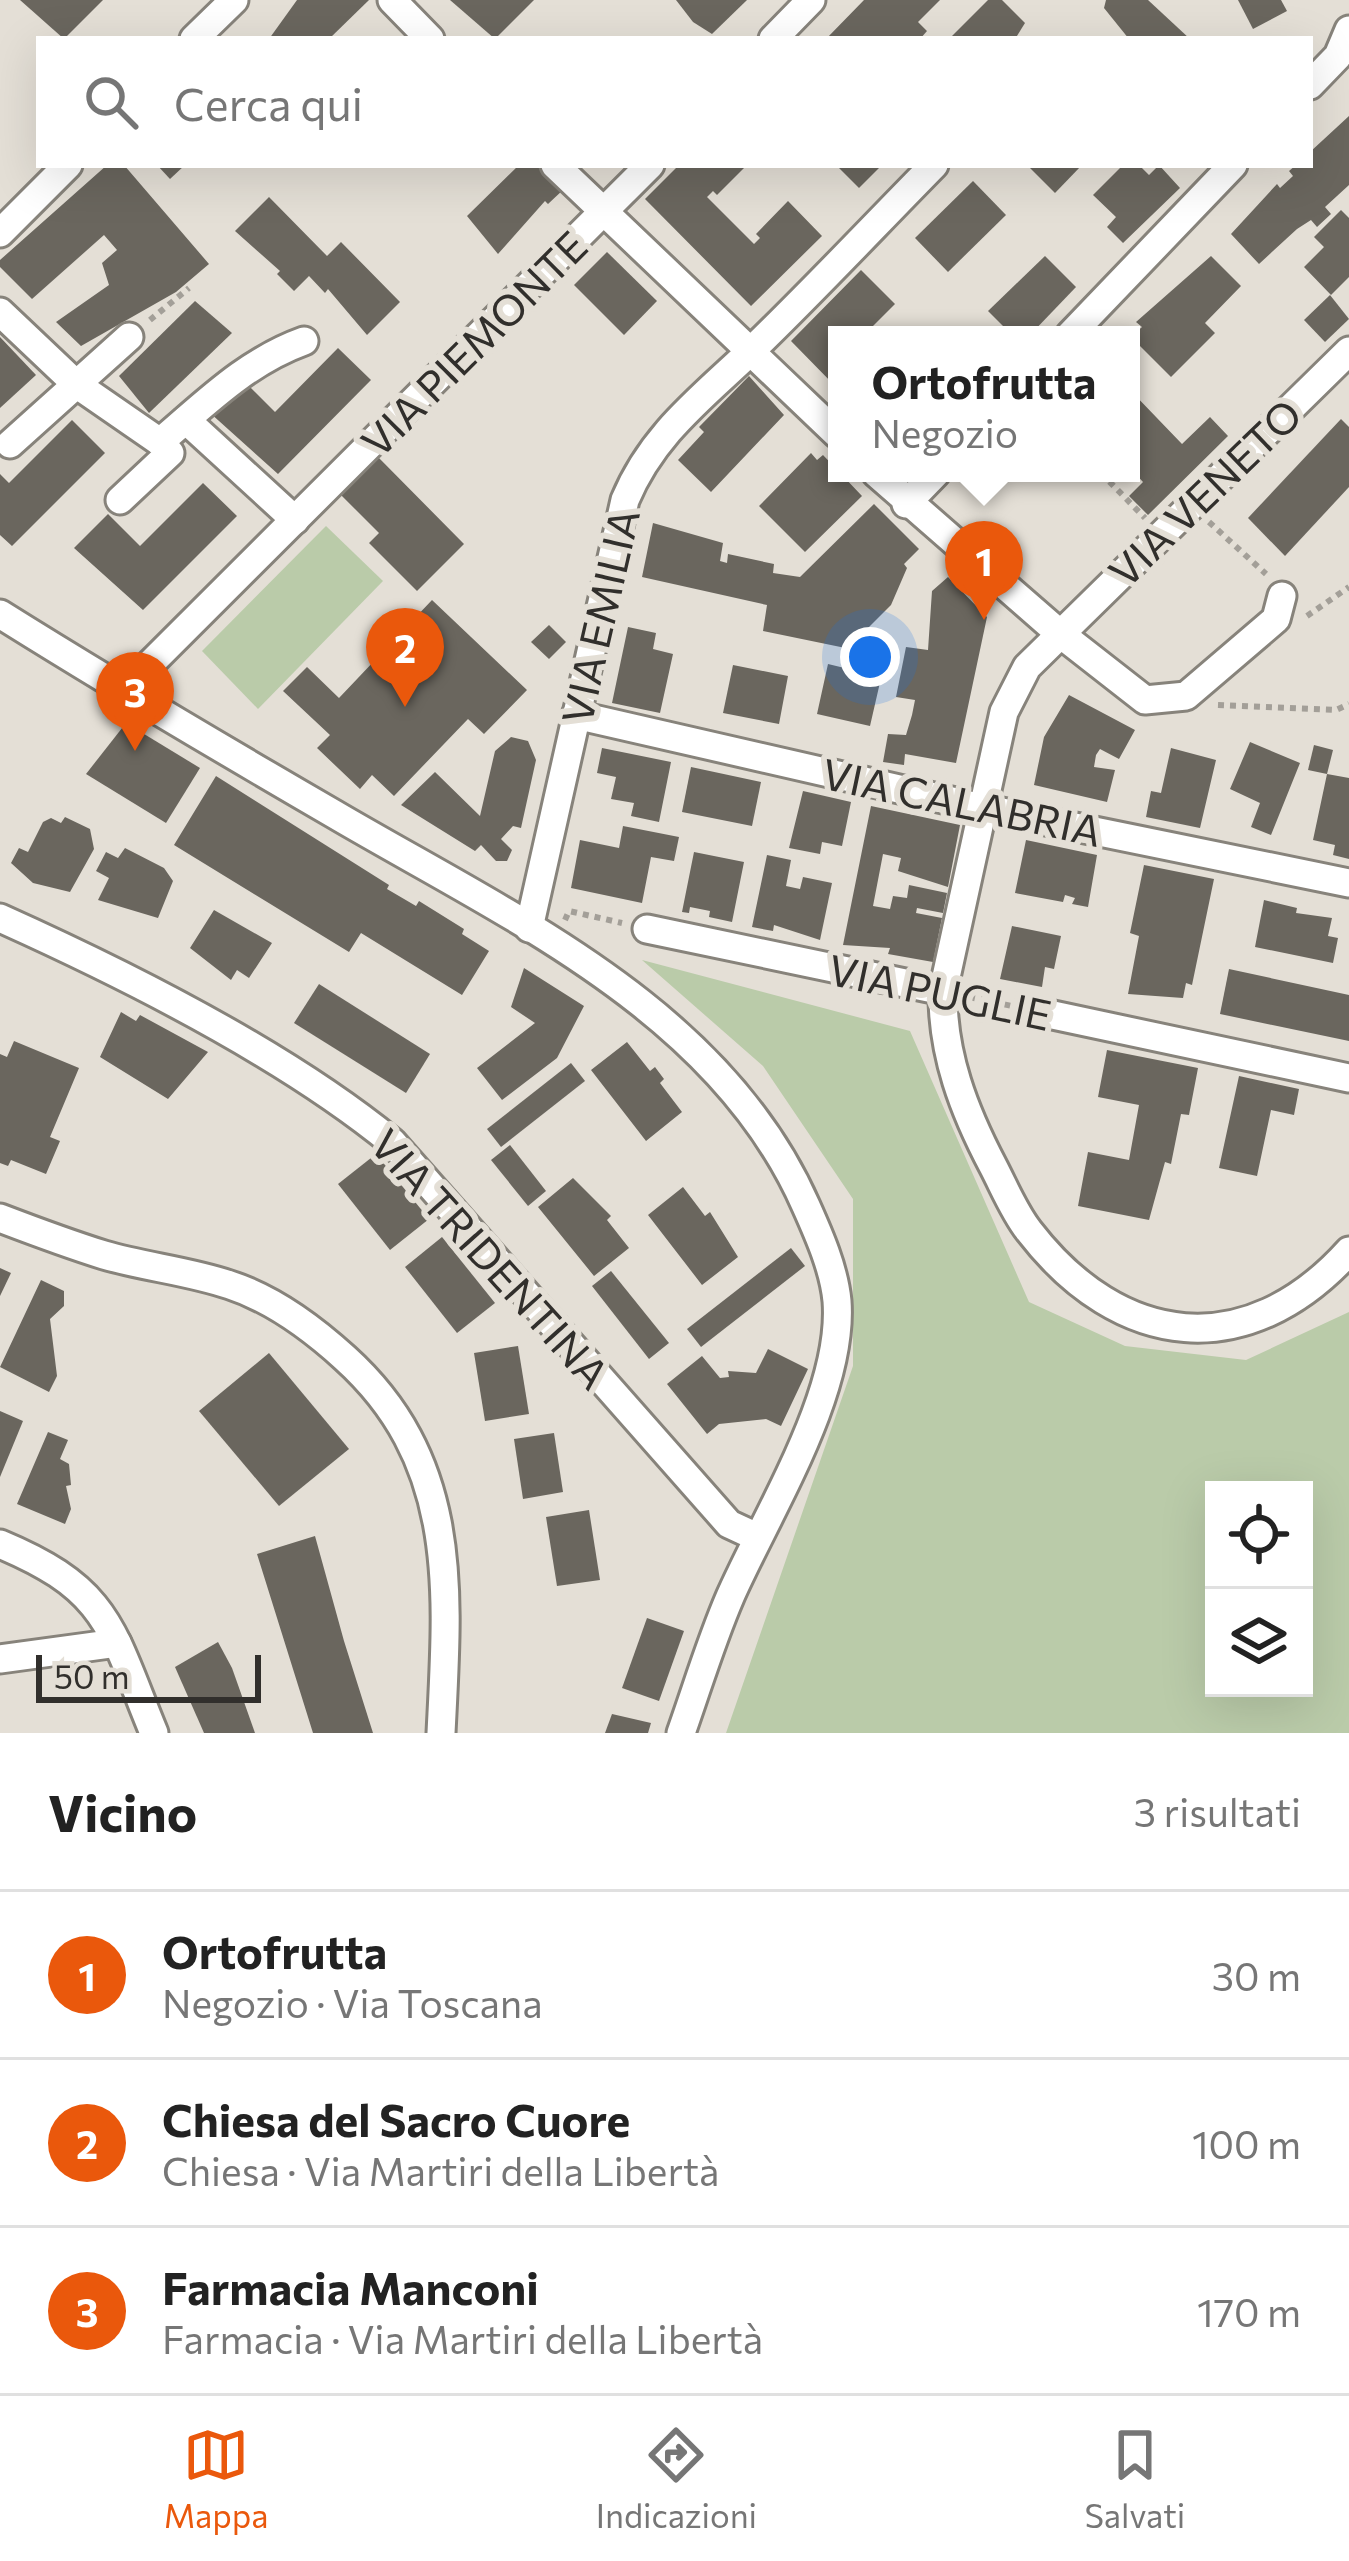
<!DOCTYPE html>
<html lang="it">
<head>
<meta charset="utf-8">
<style>
  body { margin:0; font-family:Commissioner,sans-serif; background:#f6f6f6; color:#222 }
  .controls { position:absolute; right:36px; bottom:36px; display:grid; overflow:hidden; border-radius:0px; box-shadow:0 12px 48px #0002 }
  .controls button { width:108px; height:108px; display:grid; place-items:center; padding:0; border:0; border-bottom:3px solid #e0e0e0; background:#fff; color:#222; font:60px sans-serif }
  .scale { position:absolute; left:36px; bottom:30px; width:225px; box-sizing:border-box; padding-left:12px; border:6px solid #312f2c; border-top:0; font-size:33px; line-height:42px; white-space:nowrap; color:#312f2c; -webkit-text-stroke:9px #e4dfd6; paint-order:stroke }
  .you { position:absolute; left:870px; top:657px; width:42px; height:42px; margin:-30px; border:9px solid #fff; border-radius:50%; background:#1a73e8; box-shadow:0 0 0 18px #1a73e833 }
  .badge { display:grid; place-items:center; width:78px; height:78px; border-radius:50%; background:#ea580c; color:#fff; font-size:39px; font-weight:700 }
  .pin { position:absolute; translate:-50% -99px; filter:drop-shadow(0 3px 6px #0008) }
  .pin::after { content:''; position:absolute; top:63px; width:42px; height:36px; background:inherit; clip-path:polygon(0 0,100% 0,50% 100%) }
  .popup { position:absolute; left:828px; top:326px; width:312px; height:156px; box-sizing:border-box; display:grid; place-content:center; border-radius:0px; background:#fff; filter:drop-shadow(0 3px 9px #0005); font-size:39px; white-space:nowrap; color:#767676 }
  .popup b { font-size:45px; color:#222 }
  .popup::after { content:''; position:absolute; left:50%; top:100%; margin-left:-24px; border:24px solid transparent; border-top-color:#fff }
  .list { margin:0; padding:0; list-style:none }
  h2 { display:flex; justify-content:space-between; align-items:center; height:156px; margin:0; padding:0 48px; font-size:51px }
  h2 small { font-size:39px; font-weight:400; color:#767676 }
  .list li { display:grid; grid-template-columns:78px 1fr auto; gap:36px; align-items:center; box-sizing:border-box; height:168px; padding:0 48px; border-top:3px solid #e0e0e0 }
  .list b { display:block; font-size:45px; white-space:nowrap }
  .list p { margin:0; font-size:39px; white-space:nowrap; color:#767676 }
  .list em { font-size:39px; font-style:normal; color:#767676 }
  .icon { flex:none; width:66px; height:66px; fill:none; stroke:currentColor; stroke-width:2; stroke-linecap:round; stroke-linejoin:round }
  .map { position:relative; flex:none; width:1349px; height:1733px; overflow:hidden }
  .search { position:absolute; background:#fff; box-shadow:0 12px 48px #0002; left:36px; right:36px; top:36px; height:132px; display:flex; align-items:center; gap:30px; box-sizing:border-box; padding:0 42px; border-radius:0px; color:#767676; font-size:45px }
  .sheet { height:660px; background:#fff }
  nav { display:flex; justify-content:space-around; align-items:center; box-sizing:border-box; height:168px; border-top:3px solid #e0e0e0; background:#fff; font-size:33px; color:#767676 }
  nav a { display:grid; justify-items:center; gap:6px }
  nav .on { color:#ea580c }
  .map>svg:first-child { display:block }
  .green { fill:#bacba9; fill-rule:evenodd }
  .building { fill:#6a665e }
  .lines { fill:none; stroke-linecap:round; stroke-linejoin:round }
  .street-casing { stroke:#87837b; stroke-width:33 }
  .path { stroke:#a39f98; stroke-width:6; stroke-dasharray:6 6; stroke-linecap:butt }
  .street { stroke:#fff; stroke-width:27 }
  .labels { text-anchor:middle; dominant-baseline:central; stroke-width:12; stroke-linejoin:round; paint-order:stroke }
  .street-label { font-size:42px; fill:#312f2c; stroke:#e4dfd6 }
</style>
</head>
<body>
<div class="map">
<svg width="1349" height="1733" viewBox="0 0 1349 1733">
  <rect width="100%" height="100%" fill="#e4dfd6"/>
  <g class="green">
    <path d="M326,526L383,581L258,709L202,651Z"/>
    <path d="M642,960L910,1031L1029,1302L1125,1346L1246,1360L1349,1312V1733H726L853,1366V1199L763,1066ZM1214,1490H1304V1688H1214Z"/>
  </g>
  <g class="building">
    <path d="M20,0H103L64,39Z"/>
    <path d="M297,0H369L329,39H269Z"/>
    <path d="M450,0H534L495,39Z"/>
    <path d="M676,0H747L712,34L693,22Z"/>
    <path d="M864,0H940L918,22L927,31L920,39H826Z"/>
    <path d="M988,0H1002L1025,23L1015,39H949Z"/>
    <path d="M1106,0H1148L1190,39H1129L1104,8Z"/>
    <path d="M1238,0H1281L1287,11L1253,29Z"/>
    <path d="M1349,116V185L1325,207L1331,214L1317,227L1311,220L1297,229L1259,264L1231,234L1277,184L1280,188L1293,176L1289,171L1296,165H1310V152Z"/>
    <path d="M107,165H124L209,264L176,292L81,346L56,322L109,285L102,263L117,250L104,235L32,299L0,267V260Z"/>
    <path d="M157,165H185L170,179Z"/>
    <path d="M519,165H540L564,189L548,204L545,201L498,254L467,216Z"/>
    <path d="M679,165H747L717,195L713,191L707,197L754,244L760,238L756,234L788,201L822,236L751,306L645,199Z"/>
    <path d="M836,165H882L859,188Z"/>
    <path d="M1027,165H1082L1055,193Z"/>
    <path d="M1123,165H1139L1149,175L1159,165L1180,188L1123,243L1107,227L1116,217L1093,195Z"/>
    <path d="M973,181L1006,215L948,272L915,238Z"/>
    <path d="M269,197L327,256L341,242L400,302L367,335L328,289L325,293L309,276L294,291L277,274L280,271L235,231Z"/>
    <path d="M1341,210L1349,218V277L1331,295L1304,267L1324,247L1314,237Z"/>
    <path d="M607,252L657,301L624,335L574,285Z"/>
    <path d="M1045,256L1076,287L1030,335H1012L988,311Z"/>
    <path d="M1211,256L1241,286L1205,323L1215,333L1171,377L1131,337L1142,327L1136,322Z"/>
    <path d="M861,270L895,304L864,335H837V388L791,341Z"/>
    <path d="M1330,295L1349,319L1325,342L1304,320Z"/>
    <path d="M195,301L232,333L149,413L119,376Z"/>
    <path d="M0,337L36,375L0,408Z"/>
    <path d="M338,348L371,380L278,474L209,412L242,379L275,412Z"/>
    <path d="M749,376L784,415L711,492L678,460L704,432L699,427Z"/>
    <path d="M1131,391L1182,444L1210,417L1228,436L1148,515L1129,496L1143,482L1131,469Z"/>
    <path d="M1341,419L1349,427V487L1285,556L1248,518Z"/>
    <path d="M72,420L105,453L12,546L0,535V474L9,483Z"/>
    <path d="M811,453L817,460L823,455L862,496L805,552L759,506Z"/>
    <path d="M378,457L464,544L417,591L369,543L379,533L341,495Z"/>
    <path d="M203,483L237,516L143,610L74,548L108,514L140,546Z"/>
    <path d="M874,504L919,549L904,564L907,568L891,605L863,633L860,651L763,631L767,605L642,577L653,523L723,543L720,561L727,563L728,554L774,564L773,573L800,577Z"/>
    <path d="M948,577L987,617L956,763L905,754L904,765L883,762L888,734L906,735L912,715L915,700L896,697L906,647L928,650L932,591Z"/>
    <path d="M432,600L527,690L484,734L468,719L394,796L372,775L360,789L317,748L330,735L283,691L307,667L339,698Z"/>
    <path d="M549,625L566,642L549,659L531,642Z"/>
    <path d="M628,627L656,633L653,649L673,654L660,713L612,703Z"/>
    <path d="M859,660L884,665L870,726L817,714L828,664L857,671Z"/>
    <path d="M733,665L788,676L779,724L723,713Z"/>
    <path d="M1069,695L1135,730L1119,759L1100,749L1096,755L1094,767L1115,770L1107,802L1034,785L1044,737Z"/>
    <path d="M126,723L200,768L166,823L86,774Z"/>
    <path d="M511,737L528,741L536,760L521,828L513,826L501,839L512,850L507,861H496L481,845L475,851L401,805L435,772L480,816L495,751Z"/>
    <path d="M1250,742L1300,763L1271,835L1251,827L1260,803L1230,789Z"/>
    <path d="M1314,745L1333,750L1327,774L1308,770Z"/>
    <path d="M602,748L671,762L659,822L631,816L634,803L611,799L616,777L597,773Z"/>
    <path d="M1171,748L1216,760L1200,828L1146,817L1151,791L1161,793Z"/>
    <path d="M691,767L761,782L752,826L682,812Z"/>
    <path d="M1327,774L1349,778V859L1333,855L1335,845L1313,840Z"/>
    <path d="M216,776L389,885L387,889L416,906L419,901L464,929L462,934L489,951L462,995L361,933L349,952L174,845Z"/>
    <path d="M803,791L851,802L842,846L822,842L820,854L789,848Z"/>
    <path d="M871,806L960,825L948,887L898,871L901,858L883,854L873,906L890,909L893,896L907,898L909,885L947,893L943,913L917,908L916,913L942,918L933,962L888,954L890,948L843,945Z"/>
    <path d="M65,817L90,829L94,849L70,892L33,883L11,863L19,848L28,852L43,822L51,818L61,823Z"/>
    <path d="M623,826L679,837L674,861L651,857L642,903L571,888L580,840L619,848Z"/>
    <path d="M1026,840L1097,855L1088,907L1072,904L1075,898L1065,895L1063,902L1015,893Z"/>
    <path d="M125,848L164,868L173,881L158,918L98,900L109,878L96,871L106,852L118,858Z"/>
    <path d="M694,852L744,862L732,922L709,917L710,911L690,907L689,913L682,912Z"/>
    <path d="M767,855L791,860L786,886L800,889L803,877L832,883L820,940L774,925L773,931L752,927Z"/>
    <path d="M1144,865L1214,879L1192,985L1186,983L1183,998L1128,994L1139,936L1130,933Z"/>
    <path d="M1264,900L1297,908L1296,913L1332,918L1328,936L1338,938L1333,963L1255,947Z"/>
    <path d="M214,910L272,943L249,978L237,970L231,980L190,948Z"/>
    <path d="M1012,926L1061,936L1054,969L1045,967L1042,987L1000,979Z"/>
    <path d="M524,968L584,1006L557,1058L502,1100L477,1068L535,1023L511,1007Z"/>
    <path d="M1229,969L1349,995V1041L1220,1014Z"/>
    <path d="M319,984L430,1054L406,1093L294,1023Z"/>
    <path d="M121,1012L136,1021L140,1015L208,1052L168,1099L100,1057Z"/>
    <path d="M14,1041L79,1068L50,1137L60,1141L46,1174L11,1160L8,1166L0,1163V1054L7,1057Z"/>
    <path d="M627,1042L650,1071L655,1067L664,1079L660,1083L682,1112L646,1141L591,1070Z"/>
    <path d="M1107,1050L1198,1068L1189,1115L1181,1114L1171,1164L1165,1162L1149,1220L1078,1206L1088,1152L1129,1160L1139,1105L1098,1097Z"/>
    <path d="M571,1063L585,1081L501,1147L487,1129Z"/>
    <path d="M1239,1076L1299,1089L1294,1115L1271,1110L1257,1176L1219,1168Z"/>
    <path d="M510,1145L546,1191L528,1206L491,1160Z"/>
    <path d="M376,1154L429,1219L390,1250L338,1184Z"/>
    <path d="M573,1178L611,1216L607,1220L629,1248L594,1276L538,1207Z"/>
    <path d="M683,1187L705,1216L710,1212L738,1257L702,1285L648,1215Z"/>
    <path d="M442,1237L495,1303L457,1333L405,1267Z"/>
    <path d="M791,1248L805,1266L701,1347L687,1329Z"/>
    <path d="M0,1268L11,1273L0,1296Z"/>
    <path d="M611,1271L669,1343L649,1359L592,1286Z"/>
    <path d="M41,1280L64,1291V1306L50,1319L57,1376L49,1392L0,1367Z"/>
    <path d="M518,1346L529,1414L485,1421L474,1353Z"/>
    <path d="M768,1349L808,1369L781,1426L766,1419L719,1424L707,1434L667,1384L702,1356L720,1378L729,1377L728,1371L756,1373Z"/>
    <path d="M269,1353L349,1449L279,1506L199,1411Z"/>
    <path d="M0,1411L23,1421L0,1477Z"/>
    <path d="M48,1432L68,1440L60,1459L69,1464L71,1485L66,1486L71,1509L65,1524L17,1504Z"/>
    <path d="M554,1433L563,1492L523,1499L514,1439Z"/>
    <path d="M589,1510L600,1580L557,1586L546,1517Z"/>
    <path d="M315,1536L344,1641L373,1733H313L257,1554Z"/>
    <path d="M647,1618L684,1631L659,1701L622,1688Z"/>
    <path d="M218,1642L232,1668L255,1733H204L175,1667Z"/>
    <path d="M612,1714L651,1723L648,1733H605Z"/>
  </g>
  <g class="lines">
    <g class="street-casing">
      <g id="street">
        <path d="M392,0L430,39"/>
        <path d="M194,39L234,0"/>
        <path d="M773,39L811,0"/>
        <path d="M1310,85L1338,56L1349,30"/>
        <path d="M555,165L837,434"/>
        <path d="M0,233L68,165"/>
        <path d="M0,312L76,384L160,442"/>
        <path d="M1070,335L1233,165"/>
        <path d="M1349,351L1027,667L1004,712L943,991C942,1054 964,1111 993,1166C1004,1187 1014,1212 1029,1231C1120,1349 1247,1364 1349,1251"/>
        <path d="M186,420L295,520"/>
        <path d="M10,444L129,337"/>
        <path d="M876,473L1058,632L1145,700L1186,696L1276,619L1282,596"/>
        <path d="M120,500L170,453L160,442C206,403 246,362 304,341"/>
        <path d="M906,504L936,473"/>
        <path d="M0,614C110,683 222,749 334,814C509,917 720,1010 806,1206C819,1235 834,1269 837,1301C844,1393 767,1513 730,1597C711,1641 697,1688 681,1733"/>
        <path d="M123,691L650,165"/>
        <path d="M576,715L982,808L1349,883"/>
        <path d="M0,918C129,976 283,1053 392,1142L729,1524L757,1537"/>
        <path d="M529,928L625,500C653,433 703,397 754,348C815,289 874,226 934,165"/>
        <path d="M647,929L943,991"/>
        <path d="M1053,1015L1349,1078"/>
        <path d="M0,1218C34,1231 69,1244 104,1255C145,1267 189,1271 230,1285C273,1299 311,1327 345,1358C460,1462 448,1591 441,1733"/>
        <path d="M0,1544C110,1590 111,1629 154,1733"/>
        <path d="M0,1659L117,1643"/>
      </g>
    </g>
    <g class="path">
      <path d="M150,320L189,288"/>
      <path d="M1101,473L1145,518"/>
      <path d="M1209,522L1266,574"/>
      <path d="M1307,616L1349,587"/>
      <path d="M1218,705L1336,710L1349,704"/>
      <path d="M565,920L569,911L622,923"/>
      <path d="M969,997L1026,1009"/>
    </g>
    <use href="#street" class="street"/>
  </g>
  <g class="labels">
    <g class="street-label">
      <text transform="translate(473 343) rotate(-45)">VIA PIEMONTE</text>
      <text transform="translate(1204 492) rotate(-44)">VIA VENETO</text>
      <text transform="translate(599 616) rotate(-77)">VIA EMILIA</text>
      <text transform="translate(962 801) rotate(12)">VIA CALABRIA</text>
      <text transform="translate(940 991) rotate(12)">VIA PUGLIE</text>
      <text transform="translate(491 1258) rotate(48)">VIA TRIDENTINA</text>
    </g>
  </g>
</svg>
<div class="controls">
<button><svg class="icon" aria-label="locate" viewBox="0 0 24 24"><circle cx="12" cy="12" r="6"/><path d="M12 2v4M12 18v4M2 12h4M18 12h4"/></svg></button>
<button><svg class="icon" aria-label="layers" viewBox="0 0 24 24"><path d="M12 4l9 5-9 5-9-5zM3 14l9 5 9-5"/></svg></button>
</div>
<div class="scale">50 m</div>
<div class="you"></div>
<div class="pin badge" style="left:984px;top:620px">1</div>
<div class="popup"><b>Ortofrutta</b>Negozio</div>
<div class="pin badge" style="left:405px;top:707px">2</div>
<div class="pin badge" style="left:135px;top:751px">3</div>
<div class="search"><svg class="icon" aria-label="search" viewBox="0 0 24 24"><circle cx="10" cy="10" r="6"/><path d="M15 15l6 6"/></svg>Cerca qui</div>
</div>
<section class="sheet">
<h2>Vicino<small>3 risultati</small></h2>
<ul class="list">
<li><span class="badge">1</span><div><b>Ortofrutta</b><p>Negozio · Via Toscana</p></div><em>30 m</em></li>
<li><span class="badge">2</span><div><b>Chiesa del Sacro Cuore</b><p>Chiesa · Via Martiri della Libertà</p></div><em>100 m</em></li>
<li><span class="badge">3</span><div><b>Farmacia Manconi</b><p>Farmacia · Via Martiri della Libertà</p></div><em>170 m</em></li>
</ul>
</section>
<nav>
<a class="on"><svg class="icon" aria-label="map" viewBox="0 0 24 24"><path d="M3 6l6-2 6 2 6-2v14l-6 2-6-2-6 2zM9 4v14M15 6v14"/></svg>Mappa</a>
<a><svg class="icon" aria-label="directions" viewBox="0 0 24 24"><path d="M12 3l9 9-9 9-9-9zM9 14v-3h6M13 9l2 2-2 2"/></svg>Indicazioni</a>
<a><svg class="icon" aria-label="saved" viewBox="0 0 24 24"><path d="M7 4h10v16l-5-4-5 4z"/></svg>Salvati</a>
</nav>
</body>
</html>
